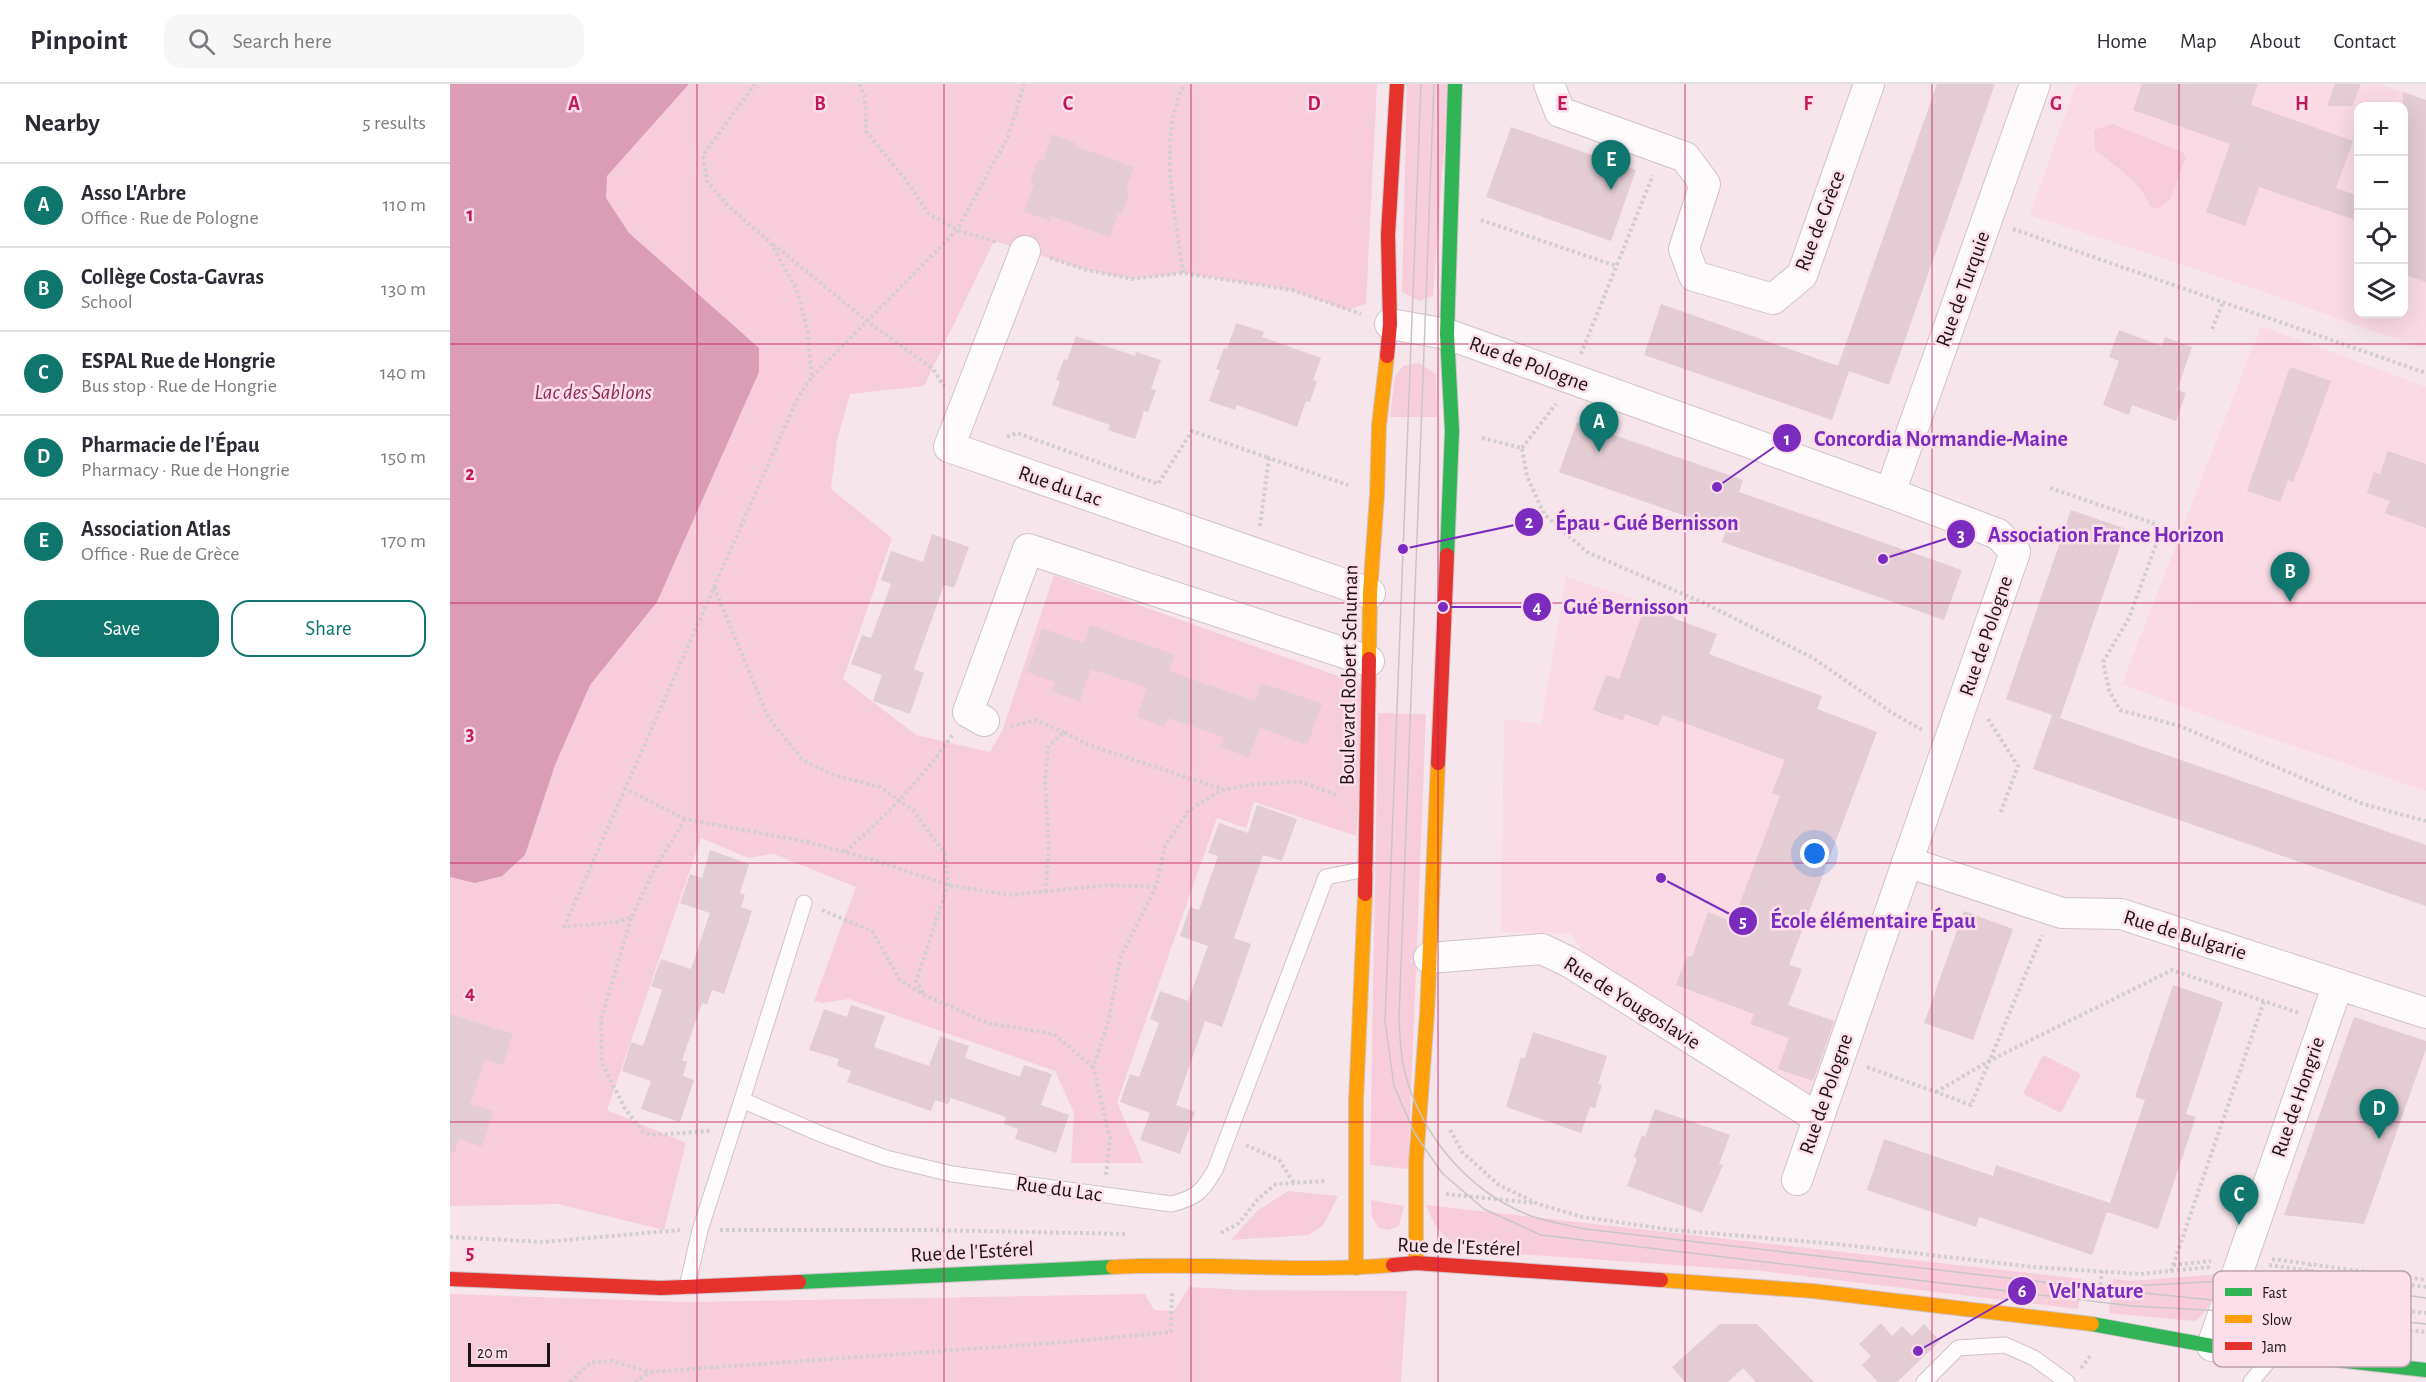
<!DOCTYPE html>
<html lang="en">
<head>
<meta charset="utf-8">
<style>
  body { margin:0; font-family:"Alegreya Sans",sans-serif; background:#f7f7f7; color:#2b2b33 }
  .controls { position:absolute; right:18px; top:18px; display:grid; overflow:hidden; border-radius:12px; box-shadow:0 6px 24px #0002 }
  .controls button { width:54px; height:54px; display:grid; place-items:center; padding:0; border:0; border-bottom:2px solid #e1e1e2; background:#fff; color:#2b2b33; font:30px sans-serif }
  .scale { position:absolute; left:18px; bottom:15px; width:82px; box-sizing:border-box; padding-left:6px; border:3px solid #1f1217; border-top:0; font-size:16px; line-height:21px; white-space:nowrap; color:#1f1217; -webkit-text-stroke:4px #fddfe9; paint-order:stroke }
  .you { position:absolute; left:1365px; top:770px; width:21px; height:21px; margin:-15px; border:4px solid #fff; border-radius:50%; background:#1a73e8; box-shadow:0 0 0 9px #1a73e833 }
  .badge { display:grid; place-items:center; width:39px; height:39px; border-radius:50%; background:#0f766e; color:#fff; font-size:20px; font-weight:700 }
  .pin { position:absolute; translate:-50% -50px; filter:drop-shadow(0 2px 3px #0008) }
  .pin::after { content:''; position:absolute; top:32px; width:21px; height:18px; background:inherit; clip-path:polygon(0 0,100% 0,50% 100%) }
  .list { margin:0; padding:0; list-style:none }
  h2 { display:flex; justify-content:space-between; align-items:center; height:78px; margin:0; padding:0 24px; font-size:26px }
  h2 small { font-size:20px; font-weight:400; color:#7c7c81 }
  .list li { display:grid; grid-template-columns:39px 1fr auto; gap:18px; align-items:center; box-sizing:border-box; height:84px; padding:0 24px; border-top:2px solid #e1e1e2 }
  .list b { display:block; font-size:22px; white-space:nowrap }
  .list p { margin:0; font-size:20px; white-space:nowrap; color:#7c7c81 }
  .list em { font-size:20px; font-style:normal; color:#7c7c81 }
  .actions { display:flex; gap:12px; padding:18px 24px }
  .actions a { flex:1; padding:14px 0; border:2px solid #0f766e; border-radius:18px; text-align:center; font-size:21px; color:#0f766e }
  .actions .main { background:#0f766e; color:#fff }
  .icon { flex:none; width:33px; height:33px; fill:none; stroke:currentColor; stroke-width:2; stroke-linecap:round; stroke-linejoin:round }
  .map { position:relative; flex:none; width:1976px; height:1298px; overflow:hidden }
  header { display:flex; align-items:center; gap:36px; box-sizing:border-box; height:84px; padding:0 30px; background:#fff; border-bottom:2px solid #e1e1e2 }
  header strong { font-size:28px }
  nav { display:flex; gap:33px; margin-inline-start:auto; font-size:21px }
  .search { width:420px; height:54px; background:#f7f7f7; display:flex; align-items:center; gap:15px; box-sizing:border-box; padding:0 21px; border-radius:18px; color:#7c7c81; font-size:22px }
  main { display:flex }
  aside { flex:1; background:#fff }
  .map>svg:first-child { display:block }
  .built { fill:#fadae5; fill-rule:evenodd }
  .green { fill:#f7cddc }
  .water { fill:#db9db5 }
  .building { fill:#e3ccd4 }
  .lines { fill:none; stroke-linecap:round; stroke-linejoin:round }
  .lane-casing { stroke:#d0c3c7; stroke-width:17 }
  .street-casing { stroke:#d0c3c7; stroke-width:32 }
  .fast-casing { stroke:#d0c3c7; stroke-width:16 }
  .slow-casing { stroke:#d0c3c7; stroke-width:16 }
  .jam-casing { stroke:#d0c3c7; stroke-width:16 }
  .path { stroke:#d2cecf; stroke-width:4; stroke-dasharray:3 3; stroke-linecap:butt }
  .lane { stroke:#fefbfc; stroke-width:15 }
  .street { stroke:#fefbfc; stroke-width:30 }
  .fast { stroke:#30b455; stroke-width:14 }
  .slow { stroke:#ff9f0a; stroke-width:14 }
  .jam { stroke:#e5322d; stroke-width:14 }
  .tram { stroke:#c9c5c6; stroke-width:1.5 }
  .grid { fill:none; stroke:#c2185b; stroke-width:1.5; stroke-opacity:0.55 }
  .labels { text-anchor:middle; dominant-baseline:central; stroke-width:5; stroke-linejoin:round; paint-order:stroke }
  .street-label { font-size:21px; fill:#1f1217; stroke:#fddfe9 }
  .water-label { font-size:22px; font-style:italic; fill:#8b2a58; stroke:#fddfe9 }
  .key { fill:#fddfe9; stroke:#baa2aa; stroke-width:1.5 }
  .key-label { font-size:16px; fill:#1f1217 }
  .grid-label { font-size:20px; text-anchor:middle; font-weight:bold; fill:#c2185b; stroke:#fddfe9; stroke-width:5; stroke-linejoin:round; paint-order:stroke }
  .leader { fill:none; stroke:#7b2cbf; stroke-width:2 }
  .callout-dot { fill:#7b2cbf; stroke:#fddfe9; stroke-width:2 }
  .mark-label { font-size:18px; text-anchor:middle; font-weight:bold; fill:#fff }
  .callout-label { font-size:22px; text-anchor:middle; font-weight:bold; fill:#7b2cbf; stroke:#fddfe9; stroke-width:5; stroke-linejoin:round; paint-order:stroke }
</style>
</head>
<body>
<header>
<strong>Pinpoint</strong>
<div class="search"><svg class="icon" aria-label="search" viewBox="0 0 24 24"><circle cx="10" cy="10" r="6"/><path d="M15 15l6 6"/></svg>Search here</div>
<nav><a>Home</a><a>Map</a><a>About</a><a>Contact</a></nav>
</header>
<main>
<aside>
<h2>Nearby<small>5 results</small></h2>
<ul class="list">
<li><span class="badge">A</span><div><b>Asso L'Arbre</b><p>Office · Rue de Pologne</p></div><em>110 m</em></li>
<li><span class="badge">B</span><div><b>Collège Costa-Gavras</b><p>School</p></div><em>130 m</em></li>
<li><span class="badge">C</span><div><b>ESPAL Rue de Hongrie</b><p>Bus stop · Rue de Hongrie</p></div><em>140 m</em></li>
<li><span class="badge">D</span><div><b>Pharmacie de l'Épau</b><p>Pharmacy · Rue de Hongrie</p></div><em>150 m</em></li>
<li><span class="badge">E</span><div><b>Association Atlas</b><p>Office · Rue de Grèce</p></div><em>170 m</em></li>
</ul>
<div class="actions"><a class="main">Save</a><a>Share</a></div>
</aside>
<div class="map">
<svg width="1976" height="1298" viewBox="0 0 1976 1298">
  <rect width="100%" height="100%" fill="#f6e6eb"/>
  <g class="built">
    <path d="M1626,0H1929L1976,16V261L1973,265L1806,205L1580,131ZM1908,22H1954V230H1908Z"/>
    <path d="M1811,242L1976,303V707L1771,637L1672,600Z"/>
    <path d="M1116,493L1225,528L1220,541L1267,550L1256,579L1263,582L1266,573L1372,612L1362,639L1380,630L1427,648L1411,692L1332,878L1352,885L1339,921L1385,937L1361,1012L1217,920L1135,872L1121,849L1051,848L1054,635L1091,640Z"/>
  </g>
  <g class="green">
    <path d="M0,0H927L916,220L897,226L842,206L733,189L682,195L637,186L544,157L474,302L400,310L387,356L381,405L442,454L393,595L466,651L540,668L553,645L604,491L916,602L906,752L804,718L796,744L767,734L667,1018L693,1079H621L624,1029L605,987L399,915L372,919L364,917L406,803L324,770L298,774L251,754L157,1026L236,1059L214,1146L108,1120L0,1122Z"/>
    <path d="M957,0H999L983,212L969,217L952,208Z"/>
    <path d="M1663,40L1732,68L1736,73L1720,116L1708,125L1700,122C1689,95 1666,84 1645,65L1644,46Z"/>
    <path d="M969,279L986,290L987,333H940L945,292L953,282Z"/>
    <path d="M928,629L976,630L958,1085L920,1081Z"/>
    <path d="M1593,971L1631,990L1611,1029L1573,1010Z"/>
    <path d="M838,1107L888,1112L873,1142L858,1151L781,1156L807,1127Z"/>
    <path d="M921,1116L954,1122L949,1142L939,1146L929,1144L922,1133Z"/>
    <path d="M976,1121L1632,1195L1628,1225L1312,1187L1022,1167C996,1158 986,1147 976,1121Z"/>
    <path d="M1769,1190C1765,1206 1759,1230 1744,1237L1659,1229L1663,1195L1682,1197Z"/>
    <path d="M739,1203L797,1206L957,1207L951,1298H0V1210L236,1218L695,1210L704,1226L724,1227Z"/>
  </g>
  <path class="water" d="M0,0H239L157,92L156,114L179,149L309,264V288L207,518L140,601L105,681L75,771L52,792L25,799L0,793Z"/>
  <g class="building">
    <path d="M1487,0H1545L1439,301L1399,287L1382,336L1194,271L1211,220L1388,282Z"/>
    <path d="M1692,0H1808L1801,21L1903,57L1886,104L1908,112V137L1809,103L1795,142L1756,128L1780,60L1683,26Z"/>
    <path d="M1885,0H1911L1902,22H1877Z"/>
    <path d="M1953,8L1976,16V198L1953,190Z"/>
    <path d="M1061,43L1186,86L1161,157L1036,113Z"/>
    <path d="M602,50L626,59L625,62L684,83L676,106L680,107L672,130L668,129L660,153L601,132L600,137L574,128L584,100L580,98L588,75L593,77Z"/>
    <path d="M786,239L814,248L812,253L871,274L863,296L867,297L860,318L856,317L847,343L787,321L785,326L759,317L770,286L766,285L774,264L777,265Z"/>
    <path d="M1669,246L1712,262L1715,253L1742,263L1727,306L1736,309L1726,337L1682,321L1679,331L1653,321L1669,277L1659,273Z"/>
    <path d="M626,252L685,272L686,268L711,276L701,305L706,306L698,328L694,327L685,355L658,346L660,341L602,321L610,297L606,296L614,275L617,276Z"/>
    <path d="M1840,283L1881,297L1853,373L1843,398L1838,396L1830,418L1797,407Z"/>
    <path d="M1127,338L1293,396L1289,408L1512,486L1494,536L1272,458L1276,446L1109,388Z"/>
    <path d="M1938,367L1976,380V444L1935,429L1940,417L1917,409L1924,388L1930,390Z"/>
    <path d="M1621,426L1676,445L1610,634L1976,761V822L1583,685L1602,631L1556,615Z"/>
    <path d="M482,450L519,463L504,504L494,501L464,585L474,589L460,630L423,617L432,591L401,580L412,551L421,554L441,500L431,496L441,467L473,478Z"/>
    <path d="M1197,517L1225,528L1223,534L1267,550L1259,570L1372,612L1367,625L1427,648L1339,881L1352,885L1338,921L1384,937L1363,997L1328,985L1339,954L1300,940L1304,930L1226,901L1237,872L1242,873L1258,828L1283,838L1330,712L1322,709L1335,676L1213,631L1208,642L1175,630L1173,637L1143,626L1156,591L1169,595Z"/>
    <path d="M640,541L725,571L719,587L805,617L811,599L872,620L857,661L810,644L799,673L770,663L774,653L718,634L714,643L687,633L697,604L641,585L630,617L602,608L605,598L577,588L592,544L634,559Z"/>
    <path d="M807,721L847,735L832,777L813,771L784,854L801,860L772,943L755,937L726,1021L745,1028L730,1070L690,1056L700,1029L670,1018L680,990L689,993L709,939L700,935L710,907L738,917L758,862L730,852L740,823L749,826L768,772L758,769L769,739L798,749Z"/>
    <path d="M260,766L299,780L290,809L295,811L291,823L302,827L274,910L262,906L257,921L252,919L232,976L237,978L233,992L244,996L230,1038L191,1025L201,997L172,987L181,958L193,962L212,906L201,902L211,875L241,885L260,829L230,819L240,790L252,794Z"/>
    <path d="M1514,827L1563,845L1523,956L1474,939Z"/>
    <path d="M1723,901L1773,918L1736,1030L1746,1033L1708,1145L1657,1128L1642,1171L1529,1133L1526,1143L1417,1106L1434,1055L1543,1092L1546,1081L1660,1119L1695,1016L1685,1013Z"/>
    <path d="M401,921L435,932L424,963L479,982L490,952L519,962L515,974L570,993L574,981L602,990L591,1021L619,1031L606,1069L565,1055L568,1045L554,1040L556,1033L501,1014L498,1020L485,1016L481,1027L397,998L401,987L387,982L389,975L359,966L374,925L397,933Z"/>
    <path d="M0,930L63,950L53,981L35,975L20,1020L43,1027L32,1063L9,1055L4,1069H0Z"/>
    <path d="M1904,933L1976,957V965L1914,1140L1834,1131Z"/>
    <path d="M1083,948L1157,972L1148,1000L1152,1001L1145,1024L1140,1023L1131,1049L1056,1023L1071,973L1075,974Z"/>
    <path d="M1205,1025L1280,1051L1269,1080L1273,1081L1252,1129L1177,1102L1187,1075L1184,1073L1192,1051L1195,1053Z"/>
    <path d="M1431,1239L1442,1252L1452,1242L1462,1252L1474,1240L1490,1257L1447,1298H1428L1412,1281L1421,1272L1409,1260Z"/>
    <path d="M1270,1240H1307L1364,1298H1306L1293,1284L1278,1298H1235L1222,1283Z"/>
  </g>
  <g class="lines">
    <g class="lane-casing">
      <g id="lane">
        <path d="M292,1016L354,819"/>
        <path d="M237,1203L250,1146L292,1016L373,1051L436,1074L502,1090L721,1120C746,1114 752,1108 765,1086L876,793L916,785"/>
        <path d="M1474,1298L1508,1264L1555,1261L1584,1274L1617,1298"/>
        <path d="M1801,1298L1824,1270"/>
      </g>
    </g>
    <g class="street-casing">
      <g id="street">
        <path d="M1099,0L1110,28L1235,73L1255,100L1234,165L1244,192L1323,215L1352,191L1419,0"/>
        <path d="M575,167L499,363L920,509"/>
        <path d="M940,240L997,250L1440,409L1548,450L1565,468L1347,1096"/>
        <path d="M1440,409L1585,0"/>
        <path d="M534,637L518,628L578,465L919,577"/>
        <path d="M1457,778L1612,829L1671,830L1976,929"/>
        <path d="M979,874L1092,865L1121,879L1368,1034"/>
        <path d="M1762,1262L1888,900"/>
      </g>
    </g>
    <g class="fast-casing">
      <g id="fast">
        <path d="M997,471L1002,347L997,250L1005,0"/>
        <path d="M349,1198L663,1183"/>
        <path d="M1642,1240L1762,1262L1976,1286"/>
      </g>
    </g>
    <g class="slow-casing">
      <g id="slow">
        <path d="M919,575L920,509L927,411L929,341L937,272"/>
        <path d="M966,1179V1078L977,930L988,679"/>
        <path d="M663,1183C756,1178 850,1189 943,1181"/>
        <path d="M906,1184V1017L915,810"/>
        <path d="M1211,1196L1363,1207L1642,1240"/>
      </g>
    </g>
    <g class="jam-casing">
      <g id="jam">
        <path d="M937,272L940,240L938,151L947,0"/>
        <path d="M988,679L997,471"/>
        <path d="M915,810L919,575"/>
        <path d="M943,1181L966,1179L1211,1196"/>
        <path d="M0,1195L211,1204L349,1198"/>
      </g>
    </g>
    <g class="path">
      <path d="M409,0L415,14L416,47L456,96L478,129L507,146L547,158"/>
      <path d="M1031,136L1166,182"/>
      <path d="M1563,145L1976,289"/>
      <path d="M323,160L417,237L483,285L494,302"/>
      <path d="M600,174L637,186L682,195L733,189L842,206L911,230"/>
      <path d="M733,189C726,133 706,51 735,0"/>
      <path d="M1762,245L1773,218"/>
      <path d="M1131,270L1203,91"/>
      <path d="M362,293L507,146L558,53L574,0"/>
      <path d="M557,353L567,349L708,400L742,347L819,374"/>
      <path d="M1032,354L1072,364L1077,392L1094,430L1137,468L1258,521L1363,574L1444,630L1474,647"/>
      <path d="M1072,364L1106,320"/>
      <path d="M1600,404L1703,439L1708,455L1679,534L1653,578L1659,606L1670,626L1730,642L1913,720L1976,737"/>
      <path d="M810,442L819,374L898,401"/>
      <path d="M264,503L318,633L353,676L381,690L430,703L464,727L495,770L498,801L466,897L474,911"/>
      <path d="M1538,635L1568,682L1550,730"/>
      <path d="M561,643L585,636L614,648"/>
      <path d="M174,704L235,735L358,758L430,778L498,801L559,811L659,801L705,803"/>
      <path d="M235,735L204,786L181,834L166,838L114,843L348,313L362,293L357,244L346,204L320,158L277,121L257,97L253,71L305,0"/>
      <path d="M395,768C438,729 470,698 503,650"/>
      <path d="M595,808L599,766L595,696L598,663L614,648L639,661L772,705"/>
      <path d="M372,826L422,847L450,896L474,911L538,939L604,950L643,983"/>
      <path d="M181,834L151,936L152,979L174,1023L192,1047L202,1051L261,1047"/>
      <path d="M1417,983L1521,1021L1592,851"/>
      <path d="M1486,1008L1539,977L1722,886L1849,929"/>
      <path d="M1000,1046L1013,1069L1049,1101L1088,1120L1133,1133L1222,1146L1387,1160L1583,1183L1690,1190L1761,1183"/>
      <path d="M796,1061L829,1076L844,1099"/>
      <path d="M656,1091L660,1054L643,983L658,939L671,872L706,803L715,762L739,726L772,706L805,700L850,698L887,711"/>
      <path d="M996,1110L1084,1119"/>
      <path d="M270,1146H479L677,1150"/>
      <path d="M771,1149L789,1139L808,1115L826,1100L876,1097"/>
      <path d="M0,1153L93,1158L230,1146"/>
      <path d="M1822,1175L1976,1196"/>
      <path d="M1723,1181L1761,1177"/>
      <path d="M1819,1181L1976,1203"/>
      <path d="M1721,1187L1814,917"/>
      <path d="M1649,1213L1652,1187"/>
      <path d="M1855,1214L1976,1229"/>
      <path d="M1852,1236L1976,1248"/>
      <path d="M1852,1236L1860,1180"/>
      <path d="M1631,1284L1641,1271"/>
      <path d="M120,1298L141,1278L162,1277L200,1288L616,1258L721,1248L722,1208"/>
      <path d="M185,1298L200,1288"/>
    </g>
    <use href="#lane" class="lane"/>
    <use href="#street" class="street"/>
    <use href="#fast" class="fast"/>
    <use href="#slow" class="slow"/>
    <use href="#jam" class="jam"/>
    <g class="tram">
      <path d="M971,0L935,937L944,1002L965,1050L992,1089L1034,1125L1091,1151L1683,1222L1774,1227L1842,1225L1976,1240"/>
      <path d="M984,0L949,934C950,952 950,971 955,989C972,1053 1019,1108 1081,1132C1099,1138 1117,1141 1135,1145L1644,1204L1830,1194L1976,1214"/>
      <path d="M1684,1208L1792,1219"/>
    </g>
  </g>
  <path class="grid" d="M247,0V1298M494,0V1298M741,0V1298M988,0V1298M1235,0V1298M1482,0V1298M1729,0V1298M0,260H1976M0,519H1976M0,779H1976M0,1038H1976"/>
  <g class="labels">
    <g class="street-label">
      <text transform="translate(1370 137) rotate(-69)">Rue de Grèce</text>
      <text transform="translate(1513 205) rotate(-70)">Rue de Turquie</text>
      <text transform="translate(1079 280) rotate(20)">Rue de Pologne</text>
      <text transform="translate(610 402) rotate(19)">Rue du Lac</text>
      <text transform="translate(1536 552) rotate(-71)">Rue de Pologne</text>
      <text transform="translate(899 591) rotate(-89)">Boulevard Robert Schuman</text>
      <text transform="translate(1735 851) rotate(17)">Rue de Bulgarie</text>
      <text transform="translate(1182 919) rotate(32)">Rue de Yougoslavie</text>
      <text transform="translate(1376 1010) rotate(-71)">Rue de Pologne</text>
      <text transform="translate(1848 1013) rotate(-71)">Rue de Hongrie</text>
      <text transform="translate(609 1105) rotate(8)">Rue du Lac</text>
      <text transform="translate(1009 1163) rotate(2)">Rue de l'Estérel</text>
      <text transform="translate(522 1168) rotate(-3)">Rue de l'Estérel</text>
    </g>
    <g class="water-label">
      <text x="143" y="308">Lac des Sablons</text>
    </g>
  </g>
  <rect x="1763" y="1187" width="198" height="96" rx="9" class="key"/>
  <rect x="1775" y="1204" width="27" height="8" fill="#30b455"/>
  <rect x="1775" y="1231" width="27" height="8" fill="#ff9f0a"/>
  <rect x="1775" y="1258" width="27" height="8" fill="#e5322d"/>
  <g class="key-label">
    <text x="1812" y="1214">Fast</text>
    <text x="1812" y="1241">Slow</text>
    <text x="1812" y="1268">Jam</text>
  </g>
  <g class="grid-label">
    <text x="124" y="26">A</text>
    <text x="370" y="26">B</text>
    <text x="618" y="26">C</text>
    <text x="864" y="26">D</text>
    <text x="1112" y="26">E</text>
    <text x="1358" y="26">F</text>
    <text x="1606" y="26">G</text>
    <text x="1852" y="26">H</text>
    <text x="20" y="137">1</text>
    <text x="20" y="396">2</text>
    <text x="20" y="656">3</text>
    <text x="20" y="915">4</text>
    <text x="20" y="1175">5</text>
  </g>
  <path class="leader" d="M1267 403L1337 354M953 465L1079 438M1433 475L1511 450M993 523L1087 523M1211 794L1293 837M1468 1267L1572 1207"/>
  <g class="callout-dot">
    <circle cx="1267" cy="403" r="6"/>
    <circle cx="953" cy="465" r="6"/>
    <circle cx="1433" cy="475" r="6"/>
    <circle cx="993" cy="523" r="6"/>
    <circle cx="1211" cy="794" r="6"/>
    <circle cx="1468" cy="1267" r="6"/>
    <circle cx="1337" cy="354" r="15"/>
    <circle cx="1079" cy="438" r="15"/>
    <circle cx="1511" cy="450" r="15"/>
    <circle cx="1087" cy="523" r="15"/>
    <circle cx="1293" cy="837" r="15"/>
    <circle cx="1572" cy="1207" r="15"/>
  </g>
  <g class="mark-label">
    <text x="1337" y="361">1</text>
    <text x="1079" y="444">2</text>
    <text x="1511" y="457">3</text>
    <text x="1087" y="529">4</text>
    <text x="1293" y="843">5</text>
    <text x="1572" y="1213">6</text>
  </g>
  <g class="callout-label">
    <text x="1491" y="362">Concordia Normandie-Maine</text>
    <text x="1197" y="446">Épau - Gué Bernisson</text>
    <text x="1656" y="458">Association France Horizon</text>
    <text x="1176" y="530">Gué Bernisson</text>
    <text x="1423" y="844">École élémentaire Épau</text>
    <text x="1646" y="1214">Vel'Nature</text>
  </g>
</svg>
<div class="controls">
<button>+</button>
<button>−</button>
<button><svg class="icon" aria-label="locate" viewBox="0 0 24 24"><circle cx="12" cy="12" r="6"/><path d="M12 2v4M12 18v4M2 12h4M18 12h4"/></svg></button>
<button><svg class="icon" aria-label="layers" viewBox="0 0 24 24"><path d="M12 4l9 5-9 5-9-5zM3 14l9 5 9-5"/></svg></button>
</div>
<div class="scale">20 m</div>
<div class="you"></div>
<div class="pin badge" style="left:1149px;top:368px">A</div>
<div class="pin badge" style="left:1840px;top:518px">B</div>
<div class="pin badge" style="left:1789px;top:1141px">C</div>
<div class="pin badge" style="left:1929px;top:1055px">D</div>
<div class="pin badge" style="left:1161px;top:106px">E</div>
</div>
</main>
</body>
</html>
